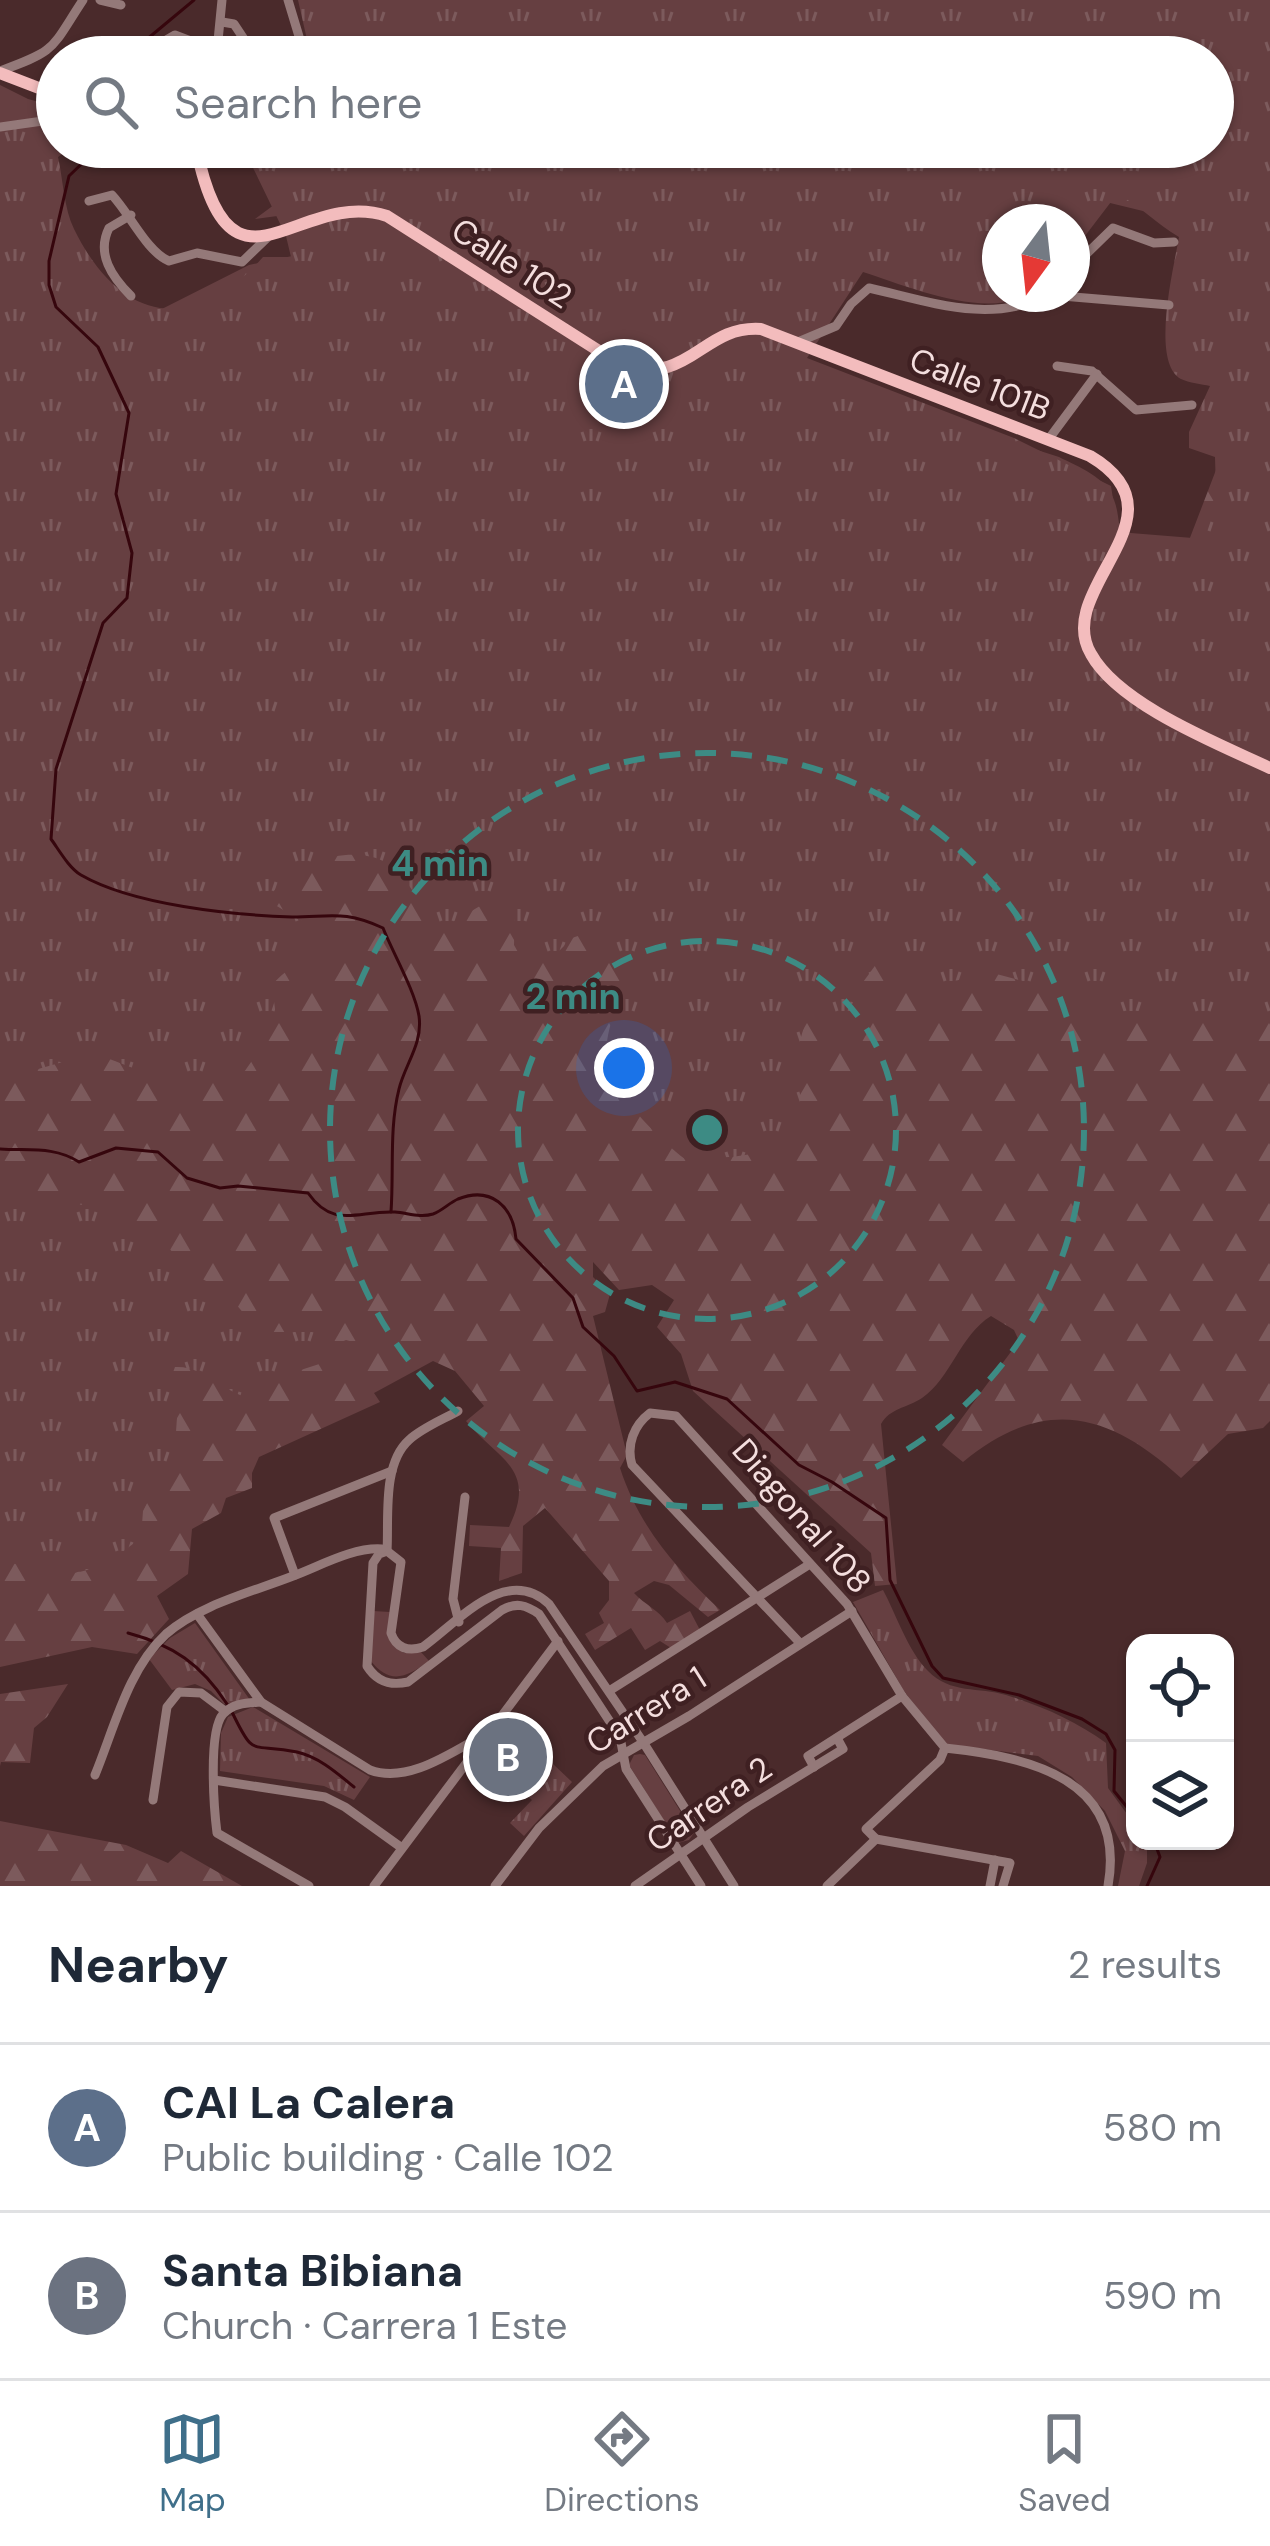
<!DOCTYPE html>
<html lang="en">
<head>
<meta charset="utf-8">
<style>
  body { margin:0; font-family:"DM Sans",sans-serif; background:#f6f6f7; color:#1f2937 }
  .controls { position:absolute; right:36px; bottom:36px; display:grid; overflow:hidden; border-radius:24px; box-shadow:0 3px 9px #0004 }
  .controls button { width:108px; height:108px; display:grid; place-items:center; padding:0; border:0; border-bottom:3px solid #e0e1e3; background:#fff; color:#1f2937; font:60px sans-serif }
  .compass { position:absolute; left:982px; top:204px; width:108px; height:108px; border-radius:50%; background:#fff; box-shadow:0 3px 9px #0004; rotate:195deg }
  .you { position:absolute; left:624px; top:1068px; width:42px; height:42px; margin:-30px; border:9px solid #fff; border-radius:50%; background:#1a73e8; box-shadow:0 0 0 18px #1a73e833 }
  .badge { display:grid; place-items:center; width:78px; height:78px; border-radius:50%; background:#3f6f8a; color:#fff; font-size:39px; font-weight:700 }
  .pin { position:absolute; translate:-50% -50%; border:6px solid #fff; box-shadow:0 3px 12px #0006 }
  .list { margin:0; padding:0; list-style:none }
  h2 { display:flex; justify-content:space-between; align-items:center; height:156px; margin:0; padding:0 48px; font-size:51px }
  h2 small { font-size:39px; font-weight:400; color:#747a83 }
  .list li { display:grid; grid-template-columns:78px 1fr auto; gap:36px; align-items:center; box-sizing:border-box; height:168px; padding:0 48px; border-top:3px solid #e0e1e3 }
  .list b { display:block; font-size:45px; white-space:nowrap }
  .list p { margin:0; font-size:39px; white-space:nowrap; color:#747a83 }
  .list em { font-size:39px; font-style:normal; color:#747a83 }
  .icon { flex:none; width:66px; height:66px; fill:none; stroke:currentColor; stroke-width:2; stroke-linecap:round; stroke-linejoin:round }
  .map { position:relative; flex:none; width:1270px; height:1886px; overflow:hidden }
  .search { position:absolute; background:#fff; box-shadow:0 3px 9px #0004; left:36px; right:36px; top:36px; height:132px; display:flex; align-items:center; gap:30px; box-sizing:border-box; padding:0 42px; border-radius:66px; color:#747a83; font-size:45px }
  .sheet { height:492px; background:#fff }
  nav { display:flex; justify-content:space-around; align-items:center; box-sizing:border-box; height:168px; border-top:3px solid #e0e1e3; background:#fff; font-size:33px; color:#747a83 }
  nav a { display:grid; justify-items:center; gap:6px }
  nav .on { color:#3f6f8a }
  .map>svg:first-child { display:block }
  .grass { fill:#663f41 }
  .forest { fill:url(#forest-firs) }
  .park { fill:url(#park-tufts); fill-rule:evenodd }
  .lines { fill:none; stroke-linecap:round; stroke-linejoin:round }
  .stream { stroke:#36060d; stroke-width:3 }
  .minor { stroke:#947979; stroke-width:9 }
  .major { stroke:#f3bcbd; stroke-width:12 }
  .ring { fill:none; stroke:#3d8b84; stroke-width:6; stroke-dasharray:21 15 }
  .labels { text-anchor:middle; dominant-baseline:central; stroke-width:9; stroke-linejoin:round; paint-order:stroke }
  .street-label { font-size:33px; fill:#f4dede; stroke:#3f2022 }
  .centre { fill:#3d8b84; stroke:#3f2022; stroke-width:6 }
  .ring-label { font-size:36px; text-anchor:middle; font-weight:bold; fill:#3d8b84; stroke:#3f2022; stroke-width:9; stroke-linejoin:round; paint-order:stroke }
</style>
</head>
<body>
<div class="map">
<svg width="1270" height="1886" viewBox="0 0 1270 1886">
  <defs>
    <pattern id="forest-firs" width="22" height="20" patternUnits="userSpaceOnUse" patternTransform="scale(3)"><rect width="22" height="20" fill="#663f41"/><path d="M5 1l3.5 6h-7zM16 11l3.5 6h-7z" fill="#7c5a5c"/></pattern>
    <pattern id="park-tufts" width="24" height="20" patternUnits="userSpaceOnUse" patternTransform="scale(3)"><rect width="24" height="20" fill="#663f41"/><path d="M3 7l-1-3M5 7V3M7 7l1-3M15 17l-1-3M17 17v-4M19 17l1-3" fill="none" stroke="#7c5a5c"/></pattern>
  </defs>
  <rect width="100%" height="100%" fill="#4a2a2b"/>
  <g class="grass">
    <path d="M373,1611L390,1612L393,1645L404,1653L421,1652L429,1661C407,1677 390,1686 370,1660Z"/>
    <path d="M640,1754L645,1755L694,1833L689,1840L678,1843L629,1765L634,1755Z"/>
  </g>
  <g class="forest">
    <path d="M1270,0V1421L1263,1428L1228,1434L1181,1478C1108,1411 1043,1396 963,1462L942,1445L1019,1341L1014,1330L991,1316C960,1335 951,1378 922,1398C907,1408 890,1408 881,1424L897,1584L875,1586L871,1553L693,1391L681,1354L657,1327L674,1300L652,1285L619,1290L593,1262V1277L610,1294L605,1312L593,1316L627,1455L620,1468C639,1527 676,1568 720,1610L708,1617L669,1585L654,1581L634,1593C645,1605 659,1610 667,1623L690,1611L701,1632L671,1648L660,1641L645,1650L631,1628L595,1650L585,1634L604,1623L599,1613L609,1600V1581L545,1508L523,1526L522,1573L499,1581L501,1548L469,1546L470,1525L509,1527C538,1468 498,1460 466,1421L484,1406L455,1371L433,1361L374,1393L380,1402L259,1457L252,1473V1488L226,1498L221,1513L192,1529L188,1574L157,1596L169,1619L137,1654L92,1647L0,1667V479L152,314L249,265L374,239L1059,457C1079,467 1106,477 1114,500C1119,512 1118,527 1123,540L1183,556L1244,397L1213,228L1106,202L1072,222H1000L850,266L373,203L255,219L352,147H1213V57Z"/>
    <path d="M68,1684L47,1717L34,1728L30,1763L1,1762L0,1766V1694Z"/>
    <path d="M0,1821L126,1845L168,1863L181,1851L242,1886H0Z"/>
  </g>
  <g class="park">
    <path d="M298,0H1270V1017L1210,1016L1186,1023L1165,1022L1140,1011L1090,1012L1042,986L989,972L936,986L896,963H877L858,989L841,1033L806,1021C794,1056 798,1061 800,1095C804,1163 733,1156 685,1159C663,1143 619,1098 610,1073C590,1021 661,961 595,930L572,938L548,962L524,963L514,945L515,907L502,893L441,929C424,912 408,879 394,868C366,844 312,856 286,878C279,883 273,893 267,900L326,936L329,961C302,961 291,964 272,985L277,1025L242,1075L213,1080H164L94,1053L0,1080V85L28,99L57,107V147H73L58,157C63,179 64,209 74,229C120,323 193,336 263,257H291L286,236L243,147H1213V57H311ZM1117,194C1140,205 1156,224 1179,237C1174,267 1150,362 1181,379C1189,383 1202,384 1210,386L1189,432V448L1215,457L1216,490L1205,539L1118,532L1111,486L1014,438L807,358L863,272C907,286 986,320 1028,294H1000V222H1072V253Z"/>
    <path d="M0,1183L35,1200L83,1205L111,1202L167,1246L191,1273L225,1291L255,1327L273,1332H316L334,1345L346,1340L360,1344L344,1356L276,1378L256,1399C225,1396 205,1365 175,1367L168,1386L177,1417L175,1447L143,1511L141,1538C114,1558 85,1580 50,1572C32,1568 19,1562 0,1563Z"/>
    <path d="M883,1590C896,1614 908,1651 928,1671C950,1694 979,1687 1006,1695C1042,1706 1076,1721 1106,1743L1108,1788L1135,1825V1841H1147V1863L1139,1886H1118L1125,1851L1105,1811L1072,1777L1038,1756L945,1744L904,1691L853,1602Z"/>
    <path d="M195,1623L250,1700L224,1704L211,1691L195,1684L172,1690L149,1659L170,1638Z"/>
    <path d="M253,1707L370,1777L354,1800L324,1786L220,1771L221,1733L228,1717Z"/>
    <path d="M512,1725L572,1782L524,1836L510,1823L532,1800L512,1782L535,1757L507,1730Z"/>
  </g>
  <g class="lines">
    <g class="stream">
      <path d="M133,57L146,40L194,0"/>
      <path d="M99,147L69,176L49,261V285L56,307L98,347L129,413L116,494L132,553L127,598L103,623L56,769L51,839C59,850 69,868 81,875C133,905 232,915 292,917C331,917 344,910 383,928C393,953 415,991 419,1016C423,1044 405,1064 399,1089C389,1129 394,1170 391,1212"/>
      <path d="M0,1149C29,1151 54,1146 79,1162L116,1148L158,1152L187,1178L220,1188L238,1186L308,1193C334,1230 358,1210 395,1212C408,1213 420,1218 433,1214C442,1211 449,1203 458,1199C491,1186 513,1206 516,1239L573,1298L583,1327L614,1356L637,1391L675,1382L727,1399L799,1465L832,1482L886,1518L890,1580L932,1666L943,1678L1019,1695L1082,1719L1106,1734L1115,1750L1114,1791L1135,1817"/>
      <path d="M128,1633C173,1645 201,1664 227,1704"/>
      <path d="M232,1712C255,1760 250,1742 297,1752C319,1757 337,1773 354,1787"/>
      <path d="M1147,1886L1160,1857L1154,1841"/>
    </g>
    <g class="minor">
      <path d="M100,0L121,5"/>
      <path d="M288,0L301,43L300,57"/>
      <path d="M222,22L234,24L256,57"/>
      <path d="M155,57L163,42L175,35L217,51L222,0"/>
      <path d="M0,71C58,50 50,50 83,0"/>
      <path d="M0,127L57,119"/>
      <path d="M89,201L112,195C130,214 147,252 169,261L197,253L242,262L269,236"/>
      <path d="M1072,268L1113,228L1154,243L1174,242"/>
      <path d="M1050,295L1169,305"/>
      <path d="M131,296C112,277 96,254 109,228L131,215"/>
      <path d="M798,342L836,326L851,304L869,288C931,302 991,325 1050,294"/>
      <path d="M1057,366L1092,371L1136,410L1192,405"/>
      <path d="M1048,440L1097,374"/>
      <path d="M458,1411C442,1420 422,1428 409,1440C382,1464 389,1518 387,1551L379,1554L373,1563L367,1666C377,1682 390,1686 408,1682L502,1610C516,1602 526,1605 539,1614L620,1737L626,1769L701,1886"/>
      <path d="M387,1551L401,1562L391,1633C396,1648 408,1652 423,1647C459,1621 506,1564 549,1604L643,1742L734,1886"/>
      <path d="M295,1575L274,1518L392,1471"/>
      <path d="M197,1614L261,1702L370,1770C410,1785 456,1749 491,1731"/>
      <path d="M459,1622L453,1599L465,1497"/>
      <path d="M800,1643L632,1465C626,1445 634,1425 650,1413L676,1416L847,1604L902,1696L945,1748"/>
      <path d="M609,1691L810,1564"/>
      <path d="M261,1702C247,1703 233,1703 223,1714C208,1731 214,1809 217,1833L309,1886"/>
      <path d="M945,1748L940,1760L866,1829L876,1839L1010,1863L1003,1886"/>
      <path d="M945,1748C1030,1757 1127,1779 1108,1886"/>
      <path d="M814,1767L808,1756L902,1696"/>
      <path d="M95,1775C114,1729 128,1669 166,1634C199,1605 252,1592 293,1576C320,1566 353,1547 382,1549"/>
      <path d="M214,1780L325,1797L345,1807L402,1848"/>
      <path d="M153,1800L167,1707L179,1692L201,1693L225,1711"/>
      <path d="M374,1886L558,1641"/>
      <path d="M495,1886L539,1828L603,1766L689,1716L852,1611"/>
      <path d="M635,1886L748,1807L843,1749L837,1738"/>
      <path d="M827,1886L876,1839"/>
      <path d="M990,1886L995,1860"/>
    </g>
    <g class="major">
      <path d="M0,73L57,95"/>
      <path d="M196,147C231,317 297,187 387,216L621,365C692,386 701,325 761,329L1090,456C1192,516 1052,588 1091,654C1119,705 1219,744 1270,768"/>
    </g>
  </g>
  <g class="ring">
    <circle cx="707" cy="1130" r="189"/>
    <circle cx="707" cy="1130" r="377"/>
  </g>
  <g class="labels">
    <g class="street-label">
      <text transform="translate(512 263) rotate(33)">Calle 102</text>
      <text transform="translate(980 384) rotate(21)">Calle 101B</text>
      <text transform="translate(802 1516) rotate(49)">Diagonal 108</text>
      <text transform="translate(646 1710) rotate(-32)">Carrera 1</text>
      <text transform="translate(709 1804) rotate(-34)">Carrera 2</text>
    </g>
  </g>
  <circle cx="707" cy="1130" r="18" class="centre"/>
  <g class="ring-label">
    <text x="440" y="876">4 min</text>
    <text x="573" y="1009">2 min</text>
  </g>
</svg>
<div class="controls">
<button><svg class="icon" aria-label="locate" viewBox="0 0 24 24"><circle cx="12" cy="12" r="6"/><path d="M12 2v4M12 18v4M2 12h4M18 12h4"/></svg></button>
<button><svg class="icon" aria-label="layers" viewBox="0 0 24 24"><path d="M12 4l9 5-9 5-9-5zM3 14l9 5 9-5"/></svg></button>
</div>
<svg class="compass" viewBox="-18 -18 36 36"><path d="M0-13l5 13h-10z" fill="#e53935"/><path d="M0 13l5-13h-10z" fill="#747a83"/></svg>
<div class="you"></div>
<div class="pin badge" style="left:624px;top:384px;background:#5c6f8a">A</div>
<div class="pin badge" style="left:508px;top:1757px;background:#6b7280">B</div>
<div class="search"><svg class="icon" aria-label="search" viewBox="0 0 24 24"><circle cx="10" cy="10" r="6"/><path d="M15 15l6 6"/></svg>Search here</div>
</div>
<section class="sheet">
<h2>Nearby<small>2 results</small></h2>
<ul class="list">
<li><span class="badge" style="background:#5c6f8a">A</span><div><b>CAI La Calera</b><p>Public building · Calle 102</p></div><em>580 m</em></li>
<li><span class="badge" style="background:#6b7280">B</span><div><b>Santa Bibiana</b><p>Church · Carrera 1 Este</p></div><em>590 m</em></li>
</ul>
</section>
<nav>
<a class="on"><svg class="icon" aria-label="map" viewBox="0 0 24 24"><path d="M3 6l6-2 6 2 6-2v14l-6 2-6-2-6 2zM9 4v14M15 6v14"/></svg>Map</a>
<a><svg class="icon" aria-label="directions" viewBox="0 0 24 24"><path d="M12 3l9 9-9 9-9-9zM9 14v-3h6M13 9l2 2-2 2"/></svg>Directions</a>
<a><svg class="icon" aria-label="saved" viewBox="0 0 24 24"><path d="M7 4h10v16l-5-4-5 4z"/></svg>Saved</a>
</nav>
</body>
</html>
